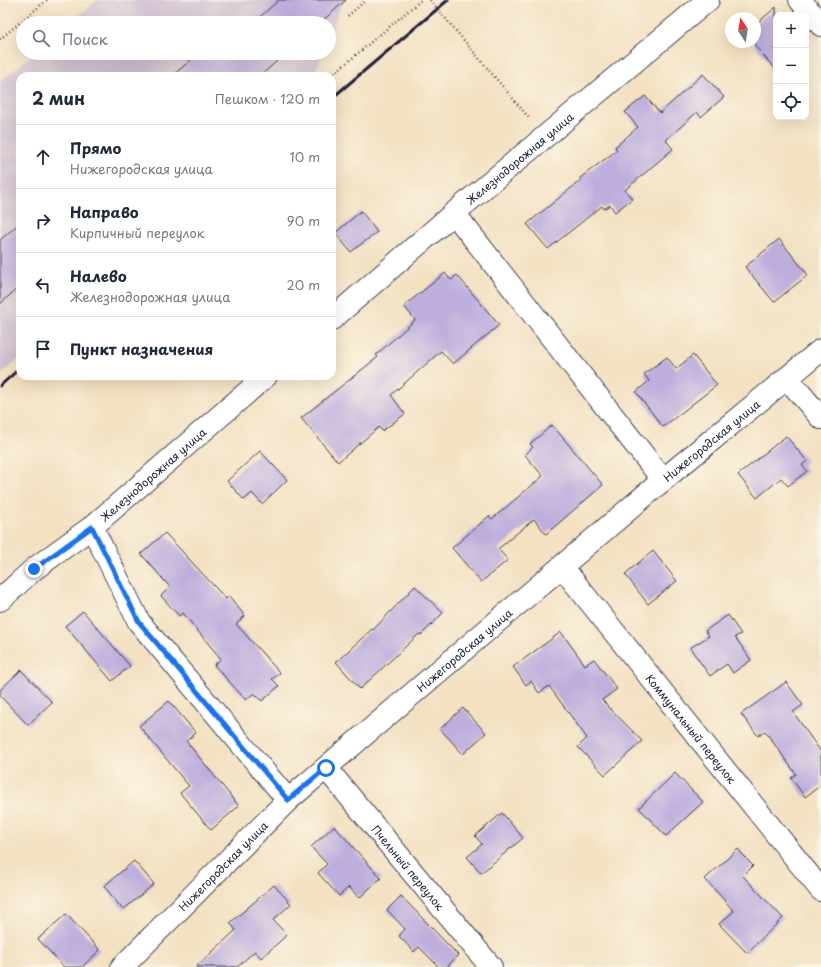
<!DOCTYPE html>
<html lang="ru">
<head>
<meta charset="utf-8">
<style>
  body { margin:0; font-family:"Playpen Sans",sans-serif; background:#f6f6f7; color:#1f2937 }
  .controls { position:absolute; right:12px; top:12px; display:grid; overflow:hidden; border-radius:8px; box-shadow:0 4px 16px #0002 }
  .controls button { width:36px; height:36px; display:grid; place-items:center; padding:0; border:0; border-bottom:1px solid #e0e1e3; background:#fff; color:#1f2937; font:20px sans-serif }
  .compass { position:absolute; left:725px; top:12px; width:36px; height:36px; border-radius:50%; background:#fff; box-shadow:0 4px 16px #0002; rotate:348deg }
  .stop { position:absolute; width:12px; height:12px; margin:-9px; border:3px solid #1a73e8; border-radius:50%; background:#fff }
  .stop.end { background:#1a73e8; border-color:#fff; box-shadow:0 1px 4px #0008 }
  .list { margin:0; padding:0; list-style:none }
  h2 { display:flex; justify-content:space-between; align-items:center; height:52px; margin:0; padding:0 16px; font-size:17px }
  h2 small { font-size:13px; font-weight:400; color:#747a83 }
  .list li { display:grid; grid-template-columns:26px 1fr auto; gap:12px; align-items:center; box-sizing:border-box; height:64px; padding:0 16px; border-top:1px solid #e0e1e3 }
  .list b { display:block; font-size:15px; white-space:nowrap }
  .list p { margin:0; font-size:13px; white-space:nowrap; color:#747a83 }
  .list em { font-size:13px; font-style:normal; color:#747a83 }
  .icon { flex:none; width:22px; height:22px; fill:none; stroke:currentColor; stroke-width:2; stroke-linecap:round; stroke-linejoin:round }
  .map { position:relative; flex:none; width:821px; height:967px; overflow:hidden }
  .search { position:absolute; background:#fff; box-shadow:0 4px 16px #0002; left:16px; top:16px; width:320px; height:44px; display:flex; align-items:center; gap:10px; box-sizing:border-box; padding:0 14px; border-radius:22px; color:#747a83; font-size:15px }
  .panel { position:absolute; background:#fff; box-shadow:0 4px 16px #0002; left:16px; top:72px; width:320px; height:308px; border-radius:12px }
  .map>svg:first-child { display:block }
  .industrial { fill:#cebed1 }
  .building { fill:#beaedd }
  .lines { fill:none; stroke-linecap:round; stroke-linejoin:round }
  .street-casing { stroke:#413f4f; stroke-width:24 }
  .path { stroke:#413f4f; stroke-width:2.5; stroke-dasharray:1 3; stroke-linecap:butt }
  .street { stroke:#fff; stroke-width:22 }
  .rail { stroke:#22223b; stroke-width:3 }
  .path-bridge { stroke:#413f4f; stroke-width:2.5; stroke-dasharray:1 3; stroke-linecap:butt }
  .route { stroke:#1a73e8; stroke-width:5 }
  .labels { text-anchor:middle; dominant-baseline:central; stroke-width:4; stroke-linejoin:round; paint-order:stroke }
  .street-label { font-size:11px; fill:#22223b; stroke:#fcf5e5 }
</style>
</head>
<body>
<div class="map">
<svg width="821" height="967" viewBox="0 0 821 967">
  <rect width="100%" height="100%" fill="#fcf5e5"/>
  <filter id="ink" filterUnits="userSpaceOnUse"><feTurbulence type="fractalNoise" baseFrequency=".025" numOctaves="2"/><feDisplacementMap in="SourceGraphic" scale="8" xChannelSelector="R" yChannelSelector="G"/><feConvolveMatrix kernelMatrix="1 2 1 2 8 2 1 2 1" color-interpolation-filters="sRGB"/></filter>
  <filter id="wash" filterUnits="userSpaceOnUse"><feTurbulence type="fractalNoise" baseFrequency=".012" numOctaves="4" result="noise"/><feDisplacementMap in="SourceGraphic" scale="16" xChannelSelector="R" yChannelSelector="G"/><feGaussianBlur stdDeviation="0.9" result="paint"/><feColorMatrix in="noise" values="0 0 0 0 0 0 0 0 0 0 0 0 0 0 0 0 0 1.4 0 .05"/><feComposite in="paint" operator="in"/></filter>
  <g filter="url(#wash)">
    <rect width="100%" height="100%" fill="#f3e1c2"/>
    <g class="industrial">
      <path d="M97,0H341V4L329,37V23H70Z"/>
      <path d="M34,53H323L314,76H20V358L0,375V82Z"/>
    </g>
    <g id="blocks">
      <g class="building">
        <path d="M279,0H346L320,23H253Z"/>
        <path d="M776,7V70L755,46V25Z"/>
        <path d="M199,53H286L260,76H172Z"/>
        <path d="M703,74L724,97L701,117L697,112L666,140L673,149L625,190L632,199L615,212L610,205L604,209L602,206L548,249L527,224L581,180L580,178L617,150L615,147L638,127L625,112L645,96L660,113Z"/>
        <path d="M361,211L377,232L351,252L335,233Z"/>
        <path d="M20,223V286L0,304V240Z"/>
        <path d="M779,239L808,275L774,302L745,267Z"/>
        <path d="M445,273L451,280L457,275L499,325L453,364L441,351L391,395L405,414L382,431L379,427L338,462L301,418L378,357L376,355L415,320L404,306Z"/>
        <path d="M693,355L717,385L663,427L636,392L649,381L644,374L667,357L676,369Z"/>
        <path d="M552,425L603,485L546,534L534,519L498,549L508,560L481,582L452,548L489,516L492,519L543,476L525,455L533,447L530,444Z"/>
        <path d="M786,436L807,461L802,465L807,471L788,486L781,478L757,498L738,475Z"/>
        <path d="M260,451L287,480L262,504L252,493L244,500L227,481Z"/>
        <path d="M165,533L226,599L229,596L245,616L236,624L280,673L272,679L279,686L262,701L254,693L246,700L214,665L221,659L183,613L179,616L161,596L170,587L141,554Z"/>
        <path d="M653,551L677,581L648,604L625,574Z"/>
        <path d="M415,586L443,613L421,635L419,634L360,689L336,662L372,629L373,630Z"/>
        <path d="M83,611L130,666L112,681L65,626Z"/>
        <path d="M728,615L741,634L735,637L751,660L733,673L727,664L710,676L690,648L709,636L705,631Z"/>
        <path d="M561,632L585,665L594,659L617,689L602,700L642,741L605,775L578,747L587,738L549,686L539,693L531,681L526,685L513,667Z"/>
        <path d="M21,670L52,702L28,725L0,696V690Z"/>
        <path d="M786,682L803,705L793,712L821,752V785L805,797L791,778L796,774L765,731L758,736L741,714Z"/>
        <path d="M169,701L196,733L186,741L239,806L211,830L180,793L189,786L139,726Z"/>
        <path d="M463,708L486,733L463,754L440,729Z"/>
        <path d="M675,773L703,802L666,836L639,808Z"/>
        <path d="M502,813L523,838L481,873L467,857L482,844L475,836Z"/>
        <path d="M334,826L381,878L359,898L349,887L339,896L318,873L327,864L311,847Z"/>
        <path d="M738,849L753,866L743,876L783,918L747,953L719,924L734,911L705,879Z"/>
        <path d="M134,861L154,884L123,910L104,886Z"/>
        <path d="M274,885L291,904L273,920L287,935L261,958L255,951L237,967H196L236,930L230,923Z"/>
        <path d="M401,896L458,955L447,967H439L419,947L414,952L399,936L405,929L387,910Z"/>
        <path d="M66,914L100,950L82,967H64L38,939Z"/>
      </g>
    </g>
  </g>
  <g filter="url(#ink)">
    <use href="#blocks" fill-opacity="0" stroke="#413f4f" stroke-width="1"/>
    <g class="lines">
      <g class="street-casing">
        <g id="street">
          <path d="M800,0L821,25"/>
          <path d="M454,213L663,480"/>
          <path id="s1" d="M332,319L454,213L708,0"/>
          <path d="M787,378L821,418"/>
          <path d="M92,527L139,622L288,800"/>
          <path id="s2" d="M562,567L821,890"/>
          <path id="s3" d="M0,600L34,569L92,527L266,376"/>
          <path id="s4" d="M326,768L491,967"/>
          <path id="s5" d="M122,967L288,800L663,480L821,350"/>
        </g>
      </g>
      <g class="path">
        <path d="M348,16L366,0"/>
        <path d="M0,39L47,0"/>
        <path d="M331,76L421,0"/>
      </g>
      <use href="#street" class="street"/>
      <g class="rail">
        <path d="M332,98L448,0"/>
        <path d="M0,386L20,368"/>
      </g>
      <path class="path-bridge" d="M430,0L530,119"/>
    </g>
  </g>
  <g class="lines" filter="url(#ink)">
    <path class="route" d="M34,569L92,527L139,622L288,800L326,768"/>
  </g>
  <g class="labels">
    <g class="street-label">
      <text stroke="none"><textPath href="#s1" startOffset="247">Железнодорожная улица</textPath></text>
      <text stroke="none"><textPath href="#s5" startOffset="791">Нижегородская улица</textPath></text>
      <text stroke="none"><textPath href="#s3" startOffset="198">Железнодорожная улица</textPath></text>
      <text stroke="none"><textPath href="#s5" startOffset="467">Нижегородская улица</textPath></text>
      <text stroke="none"><textPath href="#s2" startOffset="207">Коммунальный переулок</textPath></text>
      <text stroke="none"><textPath href="#s5" startOffset="143">Нижегородская улица</textPath></text>
      <text stroke="none"><textPath href="#s4" startOffset="129">Пчельный переулок</textPath></text>
    </g>
  </g>
</svg>
<div class="controls">
<button>+</button>
<button>−</button>
<button><svg class="icon" aria-label="locate" viewBox="0 0 24 24"><circle cx="12" cy="12" r="6"/><path d="M12 2v4M12 18v4M2 12h4M18 12h4"/></svg></button>
</div>
<svg class="compass" viewBox="-18 -18 36 36"><path d="M0-13l5 13h-10z" fill="#e53935"/><path d="M0 13l5-13h-10z" fill="#747a83"/></svg>
<div class="stop" style="left:326px;top:768px"></div>
<div class="stop end" style="left:34px;top:569px"></div>
<div class="search"><svg class="icon" aria-label="search" viewBox="0 0 24 24"><circle cx="10" cy="10" r="6"/><path d="M15 15l6 6"/></svg>Поиск</div>
<section class="panel">
<h2>2 мин<small>Пешком · 120 m</small></h2>
<ul class="list">
<li><svg class="icon" aria-label="ahead" viewBox="0 0 24 24"><path d="M12 20V5M6 11l6-6 6 6"/></svg><div><b>Прямо</b><p>Нижегородская улица</p></div><em>10 m</em></li>
<li><svg class="icon" aria-label="right" viewBox="0 0 24 24"><path d="M7 20v-9h11M14 6l5 5-5 5"/></svg><div><b>Направо</b><p>Кирпичный переулок</p></div><em>90 m</em></li>
<li><svg class="icon" aria-label="left" viewBox="0 0 24 24"><path d="M17 20v-9H6M10 6l-5 5 5 5"/></svg><div><b>Налево</b><p>Железнодорожная улица</p></div><em>20 m</em></li>
<li><svg class="icon" aria-label="arrive" viewBox="0 0 24 24"><path d="M6 21V4h12l-3 4 3 4H6"/></svg><div><b>Пункт назначения</b></div></li>
</ul>
</section>
</div>
</body>
</html>
